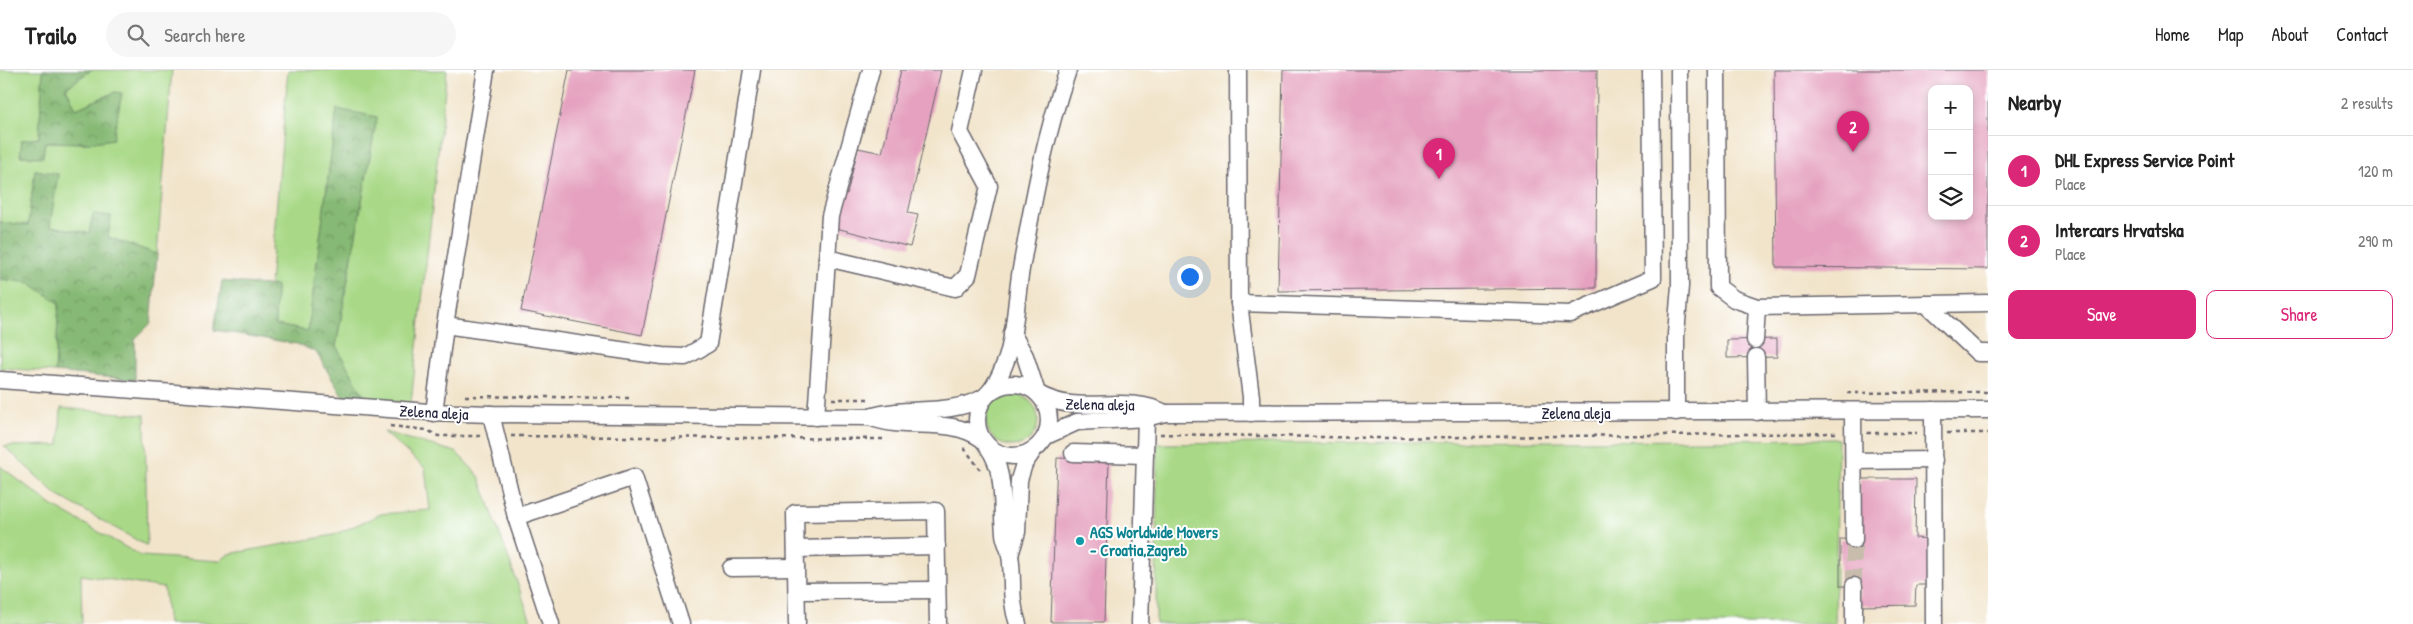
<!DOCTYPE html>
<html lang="en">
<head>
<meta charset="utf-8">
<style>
  body { margin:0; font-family:"Patrick Hand",sans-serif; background:#f6f6f6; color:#222 }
  .controls { position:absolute; right:15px; top:15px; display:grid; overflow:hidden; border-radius:10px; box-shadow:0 2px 8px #0003 }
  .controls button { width:45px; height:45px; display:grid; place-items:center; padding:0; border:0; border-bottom:1px solid #e0e0e0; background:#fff; color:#222; font:25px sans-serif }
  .you { position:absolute; left:1189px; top:206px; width:18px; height:18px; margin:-12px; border:4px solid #fff; border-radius:50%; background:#1a73e8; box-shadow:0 0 0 8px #1a73e833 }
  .badge { display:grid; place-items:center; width:32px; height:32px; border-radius:50%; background:#db2777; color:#fff; font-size:16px; font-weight:700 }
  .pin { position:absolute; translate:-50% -41px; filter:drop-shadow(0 1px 2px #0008) }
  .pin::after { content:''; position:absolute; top:26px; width:18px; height:15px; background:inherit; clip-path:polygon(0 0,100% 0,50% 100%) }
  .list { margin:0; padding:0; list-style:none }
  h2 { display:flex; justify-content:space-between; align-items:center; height:65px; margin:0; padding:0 20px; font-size:21px }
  h2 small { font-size:16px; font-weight:400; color:#767676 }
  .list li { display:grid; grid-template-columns:32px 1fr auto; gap:15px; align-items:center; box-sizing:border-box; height:70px; padding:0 20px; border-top:1px solid #e0e0e0 }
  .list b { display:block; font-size:19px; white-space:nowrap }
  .list p { margin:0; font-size:16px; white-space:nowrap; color:#767676 }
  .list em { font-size:16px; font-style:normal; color:#767676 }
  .actions { display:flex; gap:10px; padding:15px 20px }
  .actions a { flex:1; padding:11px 0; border:1px solid #db2777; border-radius:10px; text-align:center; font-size:18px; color:#db2777 }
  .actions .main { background:#db2777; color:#fff }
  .icon { flex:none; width:28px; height:28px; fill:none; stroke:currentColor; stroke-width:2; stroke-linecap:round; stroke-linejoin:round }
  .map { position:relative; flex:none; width:1988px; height:554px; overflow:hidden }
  header { display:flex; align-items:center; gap:30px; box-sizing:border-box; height:70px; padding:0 25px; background:#fff; border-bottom:1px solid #e0e0e0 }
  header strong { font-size:24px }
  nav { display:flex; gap:28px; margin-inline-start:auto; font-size:18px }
  .search { width:350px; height:45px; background:#f6f6f6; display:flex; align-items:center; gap:12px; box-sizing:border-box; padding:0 18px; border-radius:28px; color:#767676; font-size:19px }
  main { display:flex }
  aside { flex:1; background:#fff }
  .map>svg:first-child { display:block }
  .green { fill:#a9d987; stroke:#667e61 }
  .forest { fill:url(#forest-crowns); stroke:#546e58 }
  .building { fill:#e5a1bf; fill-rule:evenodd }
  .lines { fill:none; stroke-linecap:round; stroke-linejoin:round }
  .minor-tunnel { stroke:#c8bdad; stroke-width:16; stroke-dasharray:16 8; stroke-linecap:butt }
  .minor-casing { stroke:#6a666d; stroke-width:19 }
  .path { stroke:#6a666d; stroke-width:2.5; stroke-dasharray:4 4; stroke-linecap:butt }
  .minor { stroke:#fff; stroke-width:16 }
  .culture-dot { fill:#0f9aa8; stroke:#fff; stroke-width:2 }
  .labels { text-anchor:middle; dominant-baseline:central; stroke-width:4; stroke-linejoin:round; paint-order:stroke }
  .street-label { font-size:16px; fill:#22223b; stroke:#fff }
  .culture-label { font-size:16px; font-weight:bold; fill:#0d838f; stroke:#fff; text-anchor:start }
</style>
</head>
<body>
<header>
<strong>Trailo</strong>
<div class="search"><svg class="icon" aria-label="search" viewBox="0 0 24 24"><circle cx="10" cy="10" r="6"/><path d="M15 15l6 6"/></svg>Search here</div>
<nav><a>Home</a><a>Map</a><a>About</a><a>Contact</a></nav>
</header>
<main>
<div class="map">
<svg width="1988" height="554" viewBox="0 0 1988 554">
  <defs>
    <pattern id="forest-crowns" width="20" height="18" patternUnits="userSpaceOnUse" patternTransform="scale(1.25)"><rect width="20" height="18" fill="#86b974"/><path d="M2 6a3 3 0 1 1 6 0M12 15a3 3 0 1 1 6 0" fill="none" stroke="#6d9660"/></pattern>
  </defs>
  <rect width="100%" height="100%" fill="#fff"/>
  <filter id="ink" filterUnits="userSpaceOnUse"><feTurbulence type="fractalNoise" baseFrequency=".02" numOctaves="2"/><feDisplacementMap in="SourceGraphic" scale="10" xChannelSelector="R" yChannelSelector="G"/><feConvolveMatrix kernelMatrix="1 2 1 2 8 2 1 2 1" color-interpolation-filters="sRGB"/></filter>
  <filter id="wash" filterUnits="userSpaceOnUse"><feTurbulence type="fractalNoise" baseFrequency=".0096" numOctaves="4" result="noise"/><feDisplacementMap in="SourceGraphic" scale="20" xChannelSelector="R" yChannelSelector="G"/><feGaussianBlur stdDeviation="1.12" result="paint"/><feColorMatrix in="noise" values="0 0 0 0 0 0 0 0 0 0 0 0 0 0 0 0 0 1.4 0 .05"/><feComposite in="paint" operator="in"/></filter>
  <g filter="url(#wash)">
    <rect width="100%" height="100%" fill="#f1e4ca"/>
    <g class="green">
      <path d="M0,0H43L39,68L20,86L42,87L45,72L88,73L115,22L76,39L66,18L91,0H172L157,184L107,167L111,147L89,163L49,156L58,104L35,100L28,155L0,152Z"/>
      <path d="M288,0H447L411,333L366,330L336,276L377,47L337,40L308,261L275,255L276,216L270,215Z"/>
      <path d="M0,209L30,212L59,233L55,302L0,298Z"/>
      <circle cx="1012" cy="350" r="26"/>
      <path d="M61,338L145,345L147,476L57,425L4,376L59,375Z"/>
      <path d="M384,362L456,382L479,406L532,554H168L164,518L81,505L82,554H0V396L53,436L141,486L220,491L229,484L334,465L381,444L430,440L425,398Z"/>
      <path d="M1838,369L1835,554H1156L1157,374Z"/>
    </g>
    <g class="forest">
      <path d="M43,0H91L66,18L76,39L115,22L122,23L113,69L88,73L45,72L43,87L20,86L22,70L39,68Z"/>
      <path d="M337,39L377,47L336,276L366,330L344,329L316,282L297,274L214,260L222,211L276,216L275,255L308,261Z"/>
      <path d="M35,100L58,104L50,156L89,163L93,144L111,146L108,167L157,184L151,253L135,269V310L55,302L59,233L30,213L0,209V152L28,155Z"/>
    </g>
    <g id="blocks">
      <g class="building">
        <path d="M569,0H695L642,265L521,241Z"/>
        <path d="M901,0H941L908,143L918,145L910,177L836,158L843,123L847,124L858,78L882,83Z"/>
        <path d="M1283,0H1597L1596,218L1278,221Z"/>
        <path d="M1774,0H1988V199L1776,197ZM1932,19H1969V146H1932Z"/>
        <path d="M1777,269V287L1727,288V270Z"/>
        <path d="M1057,388L1109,390L1104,552H1051Z"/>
        <path d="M1860,409H1916L1915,468L1935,469L1934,515H1916L1915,535L1859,536V516H1840V469L1858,470Z"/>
      </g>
    </g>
  </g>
  <g filter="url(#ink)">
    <use href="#blocks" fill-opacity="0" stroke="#6a666d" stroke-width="1"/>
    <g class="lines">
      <path class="minor-tunnel" d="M1854,516V470"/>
      <g class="minor-casing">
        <g id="minor">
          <path d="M1238,0L1239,233L1251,327V343"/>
          <path d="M1717,0L1718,217L1734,229L1757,237L1988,233"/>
          <path d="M827,188L955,218L968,205L989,116L960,62L974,0"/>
          <path d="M1239,233L1570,244L1653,208L1651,0"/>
          <path d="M1926,234L1978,283H1988"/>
          <path d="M445,255L662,286L685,287L708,274L752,0"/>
          <path d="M1012,263L1025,286L1037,323C1079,348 1124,322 1165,343"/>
          <path d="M1755,270L1757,237"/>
          <path d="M1756,287L1757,342"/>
          <path d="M0,310L429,342L491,344L870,347C906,336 946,346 981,329C994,322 1002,301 1007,288C1016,260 1016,228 1021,199C1033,131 1045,65 1068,0"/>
          <circle cx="1013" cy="350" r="36"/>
          <path d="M1933,340L1934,554"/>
          <path d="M1853,341L1854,470"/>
          <path d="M1676,342V264L1680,216L1679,0"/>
          <path d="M434,343L445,255L486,0"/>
          <path d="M491,344L516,447L551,554"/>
          <path d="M816,347L830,146L871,0"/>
          <path d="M870,347C906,362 948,345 982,369"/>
          <path d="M1046,366L1077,352L1146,348L1165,343L1988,340"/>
          <path d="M988,377C1006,402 1001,433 1004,463C1004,470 1009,477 1010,485C1014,510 1009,528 1018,554"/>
          <path d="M1073,383L1145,385"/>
          <path d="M1854,391L1934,390"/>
          <path d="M516,447L634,407L681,554"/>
          <path d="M796,479L937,476"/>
          <path d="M1010,485L1017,462L1019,410L1024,394L1033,381"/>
          <path d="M731,498L796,497"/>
          <path d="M1854,516V554"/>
          <path d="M797,521L937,520"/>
          <path d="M797,554L795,443L936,441L938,554"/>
          <path d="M1140,554L1146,348"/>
        </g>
      </g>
      <g class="path">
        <path d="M1847,323L1988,322"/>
        <path d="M465,326L632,328"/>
        <path d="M832,329H872"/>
        <path d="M390,356L427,360L438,366H480"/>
        <path d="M1867,363H1917"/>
        <path d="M1947,363H1988"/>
        <path d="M1160,364L1377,368L1839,363"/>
        <path d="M511,366L885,369"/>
        <path d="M964,378L980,399"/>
      </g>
      <use href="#minor" class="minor"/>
    </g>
  </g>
  <circle class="culture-dot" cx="1080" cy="471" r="5"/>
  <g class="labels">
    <g class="street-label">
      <text transform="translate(1100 334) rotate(1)">Zelena aleja</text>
      <text transform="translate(434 342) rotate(3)">Zelena aleja</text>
      <text x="1576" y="343">Zelena aleja</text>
    </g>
    <g class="culture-label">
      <text x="1090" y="462">AGS Worldwide Movers<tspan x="1090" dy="18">- Croatia,Zagreb</tspan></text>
    </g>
  </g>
</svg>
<div class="controls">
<button>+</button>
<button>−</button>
<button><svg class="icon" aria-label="layers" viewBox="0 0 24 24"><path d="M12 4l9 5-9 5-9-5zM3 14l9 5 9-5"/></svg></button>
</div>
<div class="you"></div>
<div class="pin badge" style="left:1439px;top:109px">1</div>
<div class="pin badge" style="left:1853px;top:82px">2</div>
</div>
<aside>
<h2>Nearby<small>2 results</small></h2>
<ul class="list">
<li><span class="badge">1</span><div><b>DHL Express Service Point</b><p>Place</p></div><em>120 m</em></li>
<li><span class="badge">2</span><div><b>Intercars Hrvatska</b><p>Place</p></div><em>290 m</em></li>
</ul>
<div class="actions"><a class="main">Save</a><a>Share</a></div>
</aside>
</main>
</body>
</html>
